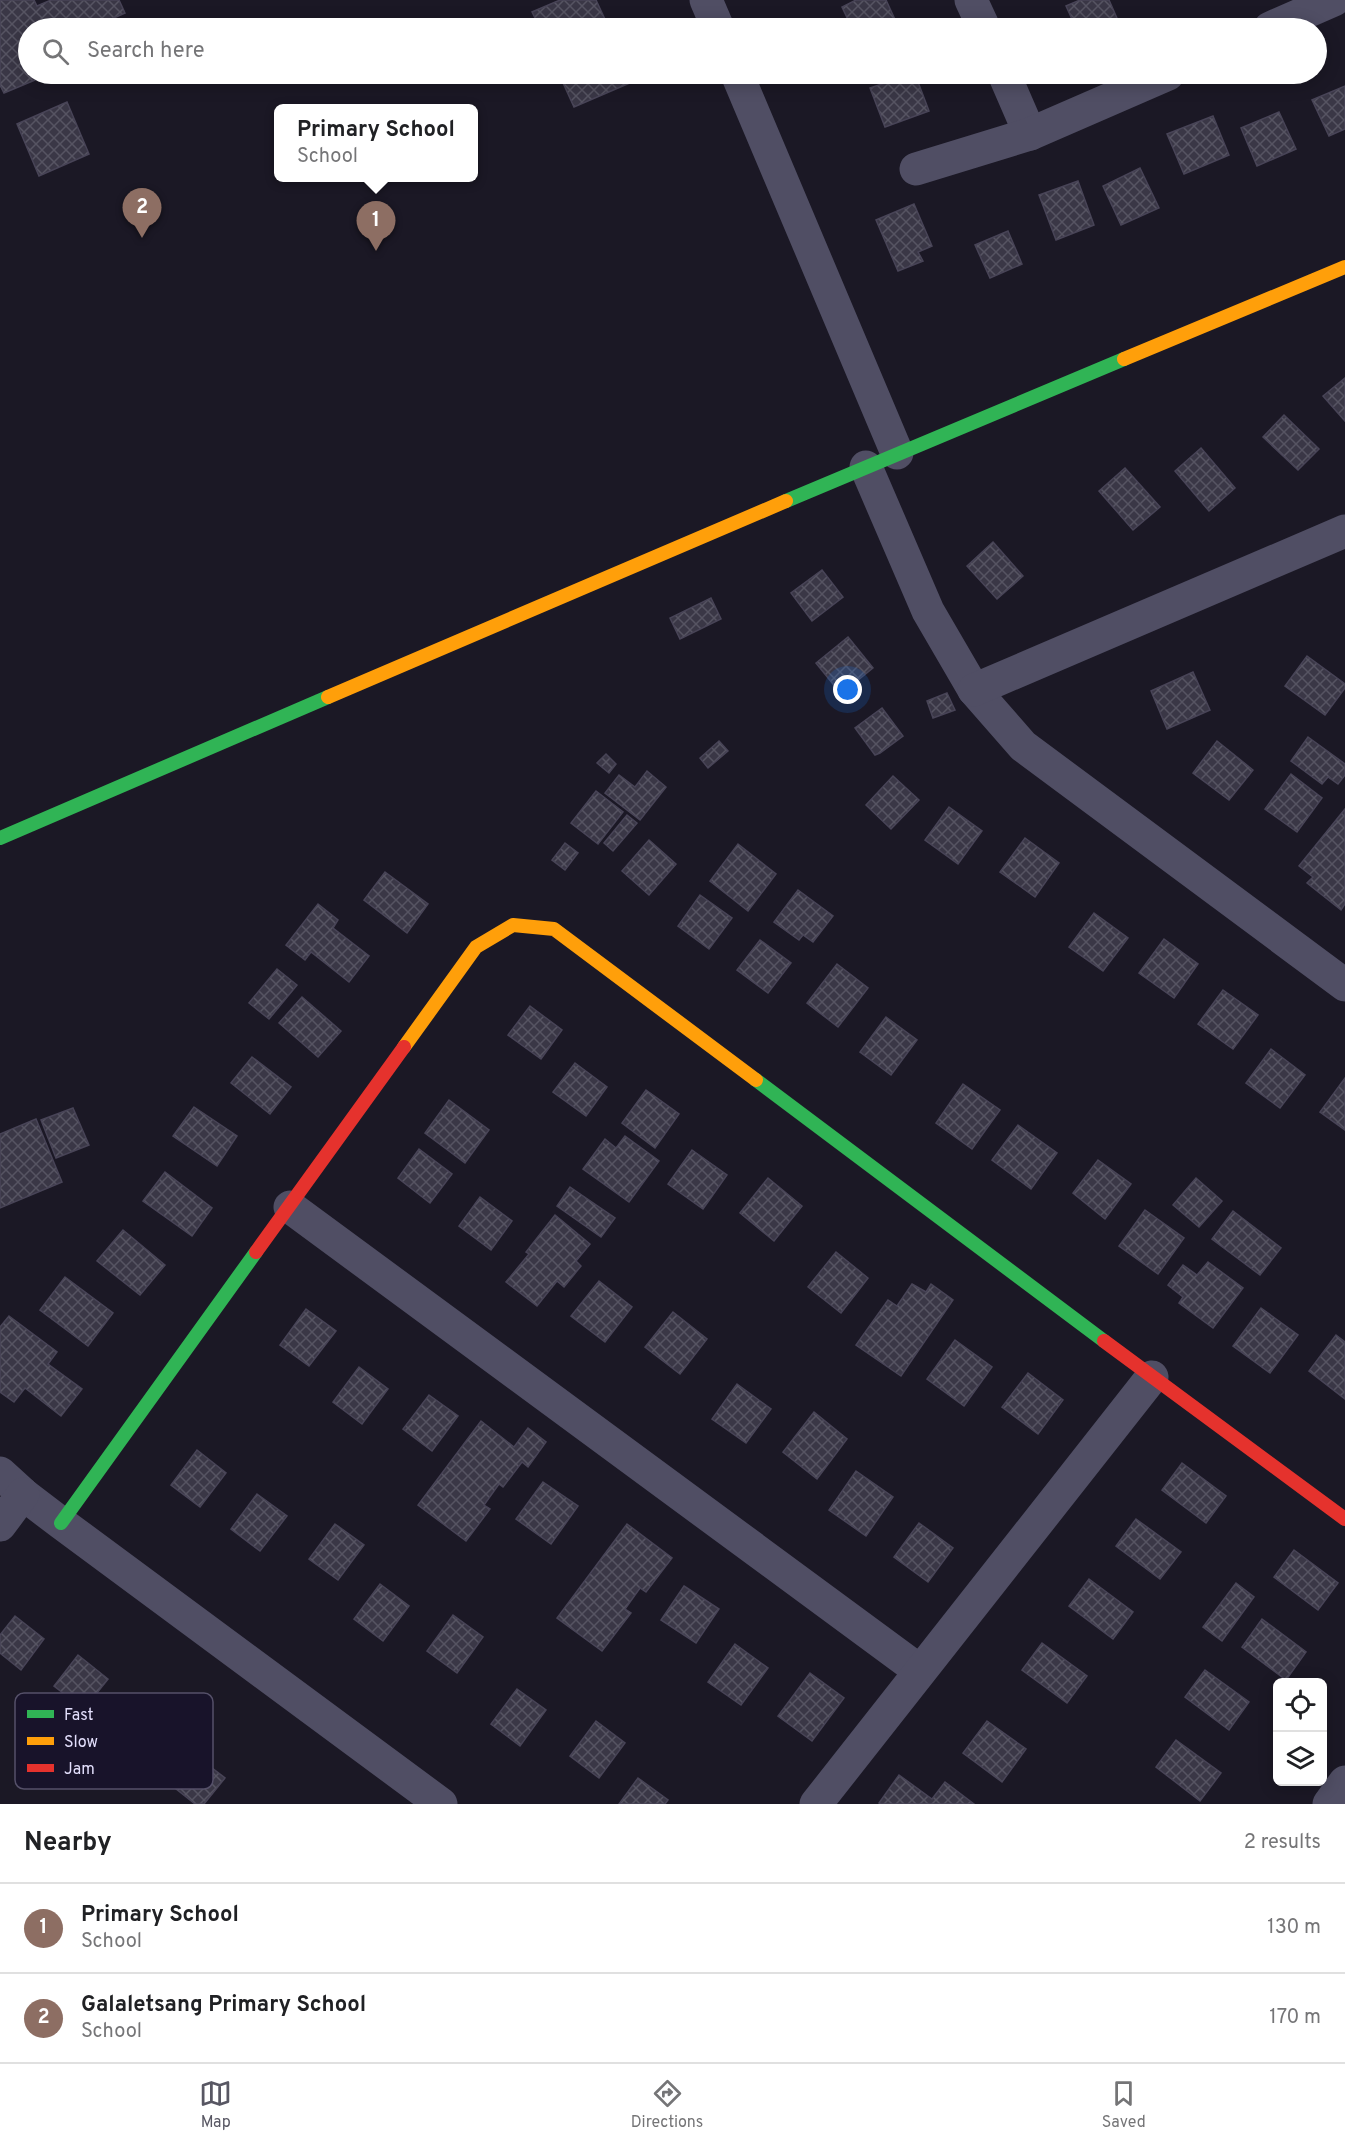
<!DOCTYPE html>
<html lang="en">
<head>
<meta charset="utf-8">
<style>
  body { margin:0; font-family:Overpass,sans-serif; background:#f2f2f2; color:#202124 }
  .controls { position:absolute; right:18px; bottom:18px; display:grid; overflow:hidden; border-radius:9px; box-shadow:0 3px 15px #0003 }
  .controls button { width:54px; height:54px; display:grid; place-items:center; padding:0; border:0; border-bottom:2px solid #e0e0e0; background:#fff; color:#202124; font:30px sans-serif }
  .you { position:absolute; left:848px; top:690px; width:21px; height:21px; margin:-15px; border:4px solid #fff; border-radius:50%; background:#1a73e8; box-shadow:0 0 0 9px #1a73e833 }
  .badge { display:grid; place-items:center; width:39px; height:39px; border-radius:50%; background:#585763; color:#fff; font-size:20px; font-weight:700 }
  .pin { position:absolute; translate:-50% -50px; filter:drop-shadow(0 2px 3px #0008) }
  .pin::after { content:''; position:absolute; top:32px; width:21px; height:18px; background:inherit; clip-path:polygon(0 0,100% 0,50% 100%) }
  .popup { position:absolute; left:274px; top:104px; width:204px; height:78px; box-sizing:border-box; display:grid; place-content:center; border-radius:9px; background:#fff; filter:drop-shadow(0 2px 4px #0005); font-size:20px; white-space:nowrap; color:#757577 }
  .popup b { font-size:22px; color:#202124 }
  .popup::after { content:''; position:absolute; left:50%; top:100%; margin-left:-12px; border:12px solid transparent; border-top-color:#fff }
  .list { margin:0; padding:0; list-style:none }
  h2 { display:flex; justify-content:space-between; align-items:center; height:78px; margin:0; padding:0 24px; font-size:26px }
  h2 small { font-size:20px; font-weight:400; color:#757577 }
  .list li { display:grid; grid-template-columns:39px 1fr auto; gap:18px; align-items:center; box-sizing:border-box; height:90px; padding:0 24px; border-top:2px solid #e0e0e0 }
  .list b { display:block; font-size:22px; white-space:nowrap }
  .list p { margin:0; font-size:20px; white-space:nowrap; color:#757577 }
  .list em { font-size:20px; font-style:normal; color:#757577 }
  .icon { flex:none; width:33px; height:33px; fill:none; stroke:currentColor; stroke-width:2; stroke-linecap:round; stroke-linejoin:round }
  .map { position:relative; flex:none; width:1345px; height:1804px; overflow:hidden }
  .search { position:absolute; background:#fff; box-shadow:0 3px 15px #0003; left:18px; right:18px; top:18px; height:66px; display:flex; align-items:center; gap:15px; box-sizing:border-box; padding:0 21px; border-radius:33px; color:#757577; font-size:22px }
  .sheet { height:258px; background:#fff }
  nav { display:flex; justify-content:space-around; align-items:center; box-sizing:border-box; height:84px; border-top:2px solid #e0e0e0; background:#fff; font-size:16px; color:#757577 }
  nav a { display:grid; justify-items:center; gap:3px }
  nav .on { color:#585763 }
  .map>svg:first-child { display:block }
  .building { fill:url(#building-cross-hatch); stroke:#484457; stroke-width:1.5 }
  .lines { fill:none; stroke-linecap:round; stroke-linejoin:round }
  .street { stroke:#504e64; stroke-width:33 }
  .fast { stroke:#30b455; stroke-width:14 }
  .slow { stroke:#ff9f0a; stroke-width:14 }
  .jam { stroke:#e5322d; stroke-width:14 }
  .key { fill:#18132a; stroke:#555069; stroke-width:1.5 }
  .key-label { font-size:16px; fill:#e3dffc }
</style>
</head>
<body>
<div class="map">
<svg width="1345" height="1804" viewBox="0 0 1345 1804">
  <defs>
    <pattern id="building-cross-hatch" width="8" height="8" patternUnits="userSpaceOnUse" patternTransform="scale(1.5)"><rect width="8" height="8" fill="#3a3746"/><path d="M0 0l8 8M0 8l8-8" fill="none" stroke="#565462"/></pattern>
  </defs>
  <rect width="100%" height="100%" fill="#1b1825"/>
  <g class="building">
    <path d="M0,0H34L37,6L51,0H119L125,13L91,28H28V56L26,57L28,63V74H33L35,80L4,93L0,85Z"/>
    <path d="M560,0H596L609,28H540L532,12Z"/>
    <path d="M856,0H886L898,26L893,28H852L842,7Z"/>
    <path d="M1080,0H1109L1120,25L1111,28H1076L1066,6Z"/>
    <path d="M559,74H629L632,82L574,107Z"/>
    <path d="M911,74H915L929,111L885,127L870,88Z"/>
    <path d="M1345,86V129L1329,136L1312,100Z"/>
    <path d="M67,102L89,154L39,176L17,124Z"/>
    <path d="M1279,112L1296,149L1257,166L1241,128Z"/>
    <path d="M1213,116L1229,155L1184,174L1167,134Z"/>
    <path d="M1140,168L1159,208L1121,225L1103,186Z"/>
    <path d="M1078,181L1094,225L1056,240L1039,195Z"/>
    <path d="M914,204L932,246L918,252L923,261L898,271L876,220Z"/>
    <path d="M1008,231L1022,264L990,278L975,245Z"/>
    <path d="M1345,378V421L1323,396Z"/>
    <path d="M1284,415L1319,449L1298,470L1263,437Z"/>
    <path d="M1201,448L1235,488L1209,511L1175,471Z"/>
    <path d="M1125,468L1160,507L1133,530L1099,491Z"/>
    <path d="M993,542L1023,576L997,599L967,566Z"/>
    <path d="M822,570L843,597L812,621L791,593Z"/>
    <path d="M711,598L721,619L680,639L670,618Z"/>
    <path d="M848,637L873,668L841,694L816,663Z"/>
    <path d="M1307,656L1345,684V688L1325,715L1285,686Z"/>
    <path d="M1193,672L1210,710L1167,729L1151,691Z"/>
    <path d="M947,693L955,710L933,718L927,701Z"/>
    <path d="M882,708L903,736L880,753L875,755L855,728Z"/>
    <path d="M1308,737L1345,764V775L1338,784L1328,777L1322,784L1291,761Z"/>
    <path d="M719,741L728,751L708,768L700,758Z"/>
    <path d="M1217,741L1253,770L1229,800L1193,773Z"/>
    <path d="M606,754L616,764L609,773L597,763Z"/>
    <path d="M647,771L666,787L640,820L605,793L619,775L635,787Z"/>
    <path d="M1291,774L1322,798L1297,832L1265,809Z"/>
    <path d="M893,776L919,800L891,829L866,805Z"/>
    <path d="M596,791L623,812L598,844L571,823Z"/>
    <path d="M949,807L982,831L958,864L925,840Z"/>
    <path d="M1345,809V904L1341,910L1307,883L1313,877L1299,866Z"/>
    <path d="M627,815L637,823L613,851L604,843Z"/>
    <path d="M1025,838L1059,863L1035,897L1000,872Z"/>
    <path d="M649,840L676,864L649,895L622,871Z"/>
    <path d="M565,843L578,853L565,870L552,860Z"/>
    <path d="M738,844L776,874L748,911L710,881Z"/>
    <path d="M385,872L428,904L407,933L364,900Z"/>
    <path d="M798,890L833,916L813,942L803,935L799,940L774,922Z"/>
    <path d="M700,895L732,918L709,949L678,926Z"/>
    <path d="M318,904L338,920L333,928L369,956L349,982L311,952L305,960L286,945Z"/>
    <path d="M1094,913L1128,938L1103,971L1069,947Z"/>
    <path d="M1164,939L1198,964L1174,998L1139,973Z"/>
    <path d="M760,940L791,963L768,993L737,970Z"/>
    <path d="M837,964L868,988L838,1027L807,1003Z"/>
    <path d="M277,969L297,985L269,1019L249,1003Z"/>
    <path d="M1223,990L1258,1015L1233,1049L1198,1024Z"/>
    <path d="M302,997L341,1031L318,1057L279,1023Z"/>
    <path d="M530,1006L562,1030L541,1059L508,1035Z"/>
    <path d="M886,1017L917,1040L891,1075L860,1052Z"/>
    <path d="M1271,1049L1305,1075L1280,1108L1246,1083Z"/>
    <path d="M252,1057L291,1087L270,1114L231,1083Z"/>
    <path d="M575,1063L607,1087L586,1116L553,1092Z"/>
    <path d="M1345,1078V1130L1320,1112Z"/>
    <path d="M963,1084L1000,1110L972,1149L936,1123Z"/>
    <path d="M646,1090L679,1114L655,1148L622,1123Z"/>
    <path d="M449,1100L489,1130L465,1163L425,1133Z"/>
    <path d="M194,1107L237,1136L217,1166L173,1136Z"/>
    <path d="M73,1108L89,1145L56,1158L41,1120Z"/>
    <path d="M36,1119L62,1182L0,1208V1134Z"/>
    <path d="M1018,1125L1057,1153L1031,1189L992,1160Z"/>
    <path d="M625,1136L659,1161L629,1202L583,1169L605,1139L616,1148Z"/>
    <path d="M419,1149L452,1174L430,1203L398,1178Z"/>
    <path d="M692,1150L727,1175L703,1209L668,1184Z"/>
    <path d="M1098,1160L1131,1184L1105,1219L1073,1193Z"/>
    <path d="M165,1172L212,1208L192,1236L143,1201Z"/>
    <path d="M768,1178L802,1206L774,1241L740,1213Z"/>
    <path d="M1196,1178L1222,1201L1199,1227L1173,1205Z"/>
    <path d="M570,1187L615,1218L601,1237L557,1206Z"/>
    <path d="M480,1197L512,1221L491,1250L459,1226Z"/>
    <path d="M1145,1210L1184,1238L1158,1274L1119,1246Z"/>
    <path d="M1233,1211L1281,1248L1260,1275L1212,1239Z"/>
    <path d="M555,1215L590,1244L576,1261L581,1266L564,1287L557,1281L537,1306L506,1282L529,1254L526,1252Z"/>
    <path d="M123,1230L165,1265L140,1295L97,1261Z"/>
    <path d="M836,1252L868,1278L841,1313L808,1287Z"/>
    <path d="M1208,1262L1243,1288L1213,1328L1179,1303L1183,1297L1168,1285L1183,1265L1197,1275Z"/>
    <path d="M65,1277L113,1313L88,1346L40,1310Z"/>
    <path d="M599,1281L632,1307L605,1342L571,1316Z"/>
    <path d="M912,1284L926,1292L931,1284L953,1300L901,1376L856,1345L888,1300L897,1306Z"/>
    <path d="M1261,1308L1298,1335L1270,1373L1233,1346Z"/>
    <path d="M306,1309L336,1331L309,1366L280,1345Z"/>
    <path d="M673,1312L707,1339L680,1374L645,1347Z"/>
    <path d="M9,1316L57,1352L48,1364L82,1389L61,1416L25,1388L14,1402L0,1392V1327Z"/>
    <path d="M1336,1335L1345,1342V1399L1309,1371Z"/>
    <path d="M955,1340L992,1367L964,1406L927,1379Z"/>
    <path d="M359,1367L388,1389L362,1424L333,1402Z"/>
    <path d="M1028,1373L1063,1400L1038,1434L1002,1407Z"/>
    <path d="M737,1384L771,1409L746,1443L712,1419Z"/>
    <path d="M429,1395L458,1416L432,1451L403,1429Z"/>
    <path d="M814,1412L847,1439L817,1479L783,1452Z"/>
    <path d="M481,1421L514,1447L528,1428L546,1442L528,1467L522,1462L503,1487L499,1484L484,1505L490,1509L466,1541L418,1505Z"/>
    <path d="M197,1450L226,1473L200,1507L171,1485Z"/>
    <path d="M1182,1463L1226,1496L1206,1523L1162,1490Z"/>
    <path d="M856,1471L893,1497L866,1536L829,1510Z"/>
    <path d="M543,1482L578,1506L551,1544L516,1519Z"/>
    <path d="M257,1494L287,1516L260,1551L231,1529Z"/>
    <path d="M1136,1519L1181,1552L1160,1579L1116,1546Z"/>
    <path d="M919,1523L953,1548L928,1582L894,1557Z"/>
    <path d="M335,1524L364,1545L338,1580L309,1559Z"/>
    <path d="M627,1524L672,1558L646,1592L640,1588L625,1609L631,1613L602,1651L557,1618Z"/>
    <path d="M1294,1550L1338,1583L1318,1610L1274,1577Z"/>
    <path d="M1089,1579L1133,1612L1113,1639L1069,1606Z"/>
    <path d="M1236,1583L1254,1597L1222,1641L1203,1627Z"/>
    <path d="M380,1584L409,1606L383,1641L354,1619Z"/>
    <path d="M684,1586L719,1609L696,1643L661,1620Z"/>
    <path d="M453,1615L483,1637L457,1673L427,1651Z"/>
    <path d="M15,1616L44,1639L21,1670L0,1653V1635Z"/>
    <path d="M1262,1619L1306,1652L1286,1680L1242,1647Z"/>
    <path d="M1042,1643L1087,1676L1067,1703L1022,1670Z"/>
    <path d="M735,1644L768,1668L741,1705L708,1682Z"/>
    <path d="M78,1655L108,1679L84,1709L54,1686Z"/>
    <path d="M1205,1670L1249,1702L1229,1730L1185,1697Z"/>
    <path d="M810,1673L844,1698L812,1741L778,1716Z"/>
    <path d="M517,1689L546,1710L520,1746L491,1724Z"/>
    <path d="M124,1718L154,1741L130,1772L100,1749Z"/>
    <path d="M596,1721L625,1743L599,1778L570,1756Z"/>
    <path d="M987,1721L1026,1749L1002,1782L963,1753Z"/>
    <path d="M1176,1740L1221,1773L1200,1801L1156,1767Z"/>
    <path d="M195,1755L225,1778L204,1804H195L171,1785Z"/>
    <path d="M899,1775L932,1799L945,1782L974,1804H881L879,1803Z"/>
    <path d="M638,1778L668,1800L665,1804H619Z"/>
  </g>
  <g class="lines">
    <g class="street">
      <path d="M706,0L718,28"/>
      <path d="M971,0L984,28"/>
      <path d="M1270,28L1334,0"/>
      <path d="M737,74L897,453"/>
      <path d="M1004,74L1030,134"/>
      <path d="M916,169L1030,134L1168,74"/>
      <path d="M866,467L928,611L974,690L1023,746L1345,985"/>
      <path d="M974,690L1345,531"/>
      <path d="M290,1207L920,1671"/>
      <path d="M0,1473L23,1494L61,1523L441,1804"/>
      <path d="M0,1525L23,1494"/>
      <path d="M816,1804L1152,1377"/>
      <path d="M1329,1804L1345,1782"/>
    </g>
    <g class="fast">
      <path d="M786,501L1124,359"/>
      <path d="M0,838L328,697"/>
      <path d="M756,1080L1104,1341"/>
      <path d="M61,1523L256,1252"/>
    </g>
    <g class="slow">
      <path d="M1124,359L1345,267"/>
      <path d="M328,697L786,501"/>
      <path d="M404,1047L476,947L513,925L554,929L756,1080"/>
    </g>
    <g class="jam">
      <path d="M256,1252L404,1047"/>
      <path d="M1104,1341L1345,1519"/>
    </g>
  </g>
  <rect x="15" y="1693" width="198" height="96" rx="9" class="key"/>
  <rect x="27" y="1710" width="27" height="8" fill="#30b455"/>
  <rect x="27" y="1737" width="27" height="8" fill="#ff9f0a"/>
  <rect x="27" y="1764" width="27" height="8" fill="#e5322d"/>
  <g class="key-label">
    <text x="64" y="1720">Fast</text>
    <text x="64" y="1747">Slow</text>
    <text x="64" y="1774">Jam</text>
  </g>
</svg>
<div class="controls">
<button><svg class="icon" aria-label="locate" viewBox="0 0 24 24"><circle cx="12" cy="12" r="6"/><path d="M12 2v4M12 18v4M2 12h4M18 12h4"/></svg></button>
<button><svg class="icon" aria-label="layers" viewBox="0 0 24 24"><path d="M12 4l9 5-9 5-9-5zM3 14l9 5 9-5"/></svg></button>
</div>
<div class="you"></div>
<div class="pin badge" style="left:376px;top:251px;background:#8d6e63">1</div>
<div class="popup"><b>Primary School</b>School</div>
<div class="pin badge" style="left:142px;top:238px;background:#8d6e63">2</div>
<div class="search"><svg class="icon" aria-label="search" viewBox="0 0 24 24"><circle cx="10" cy="10" r="6"/><path d="M15 15l6 6"/></svg>Search here</div>
</div>
<section class="sheet">
<h2>Nearby<small>2 results</small></h2>
<ul class="list">
<li><span class="badge" style="background:#8d6e63">1</span><div><b>Primary School</b><p>School</p></div><em>130 m</em></li>
<li><span class="badge" style="background:#8d6e63">2</span><div><b>Galaletsang Primary School</b><p>School</p></div><em>170 m</em></li>
</ul>
</section>
<nav>
<a class="on"><svg class="icon" aria-label="map" viewBox="0 0 24 24"><path d="M3 6l6-2 6 2 6-2v14l-6 2-6-2-6 2zM9 4v14M15 6v14"/></svg>Map</a>
<a><svg class="icon" aria-label="directions" viewBox="0 0 24 24"><path d="M12 3l9 9-9 9-9-9zM9 14v-3h6M13 9l2 2-2 2"/></svg>Directions</a>
<a><svg class="icon" aria-label="saved" viewBox="0 0 24 24"><path d="M7 4h10v16l-5-4-5 4z"/></svg>Saved</a>
</nav>
</body>
</html>
